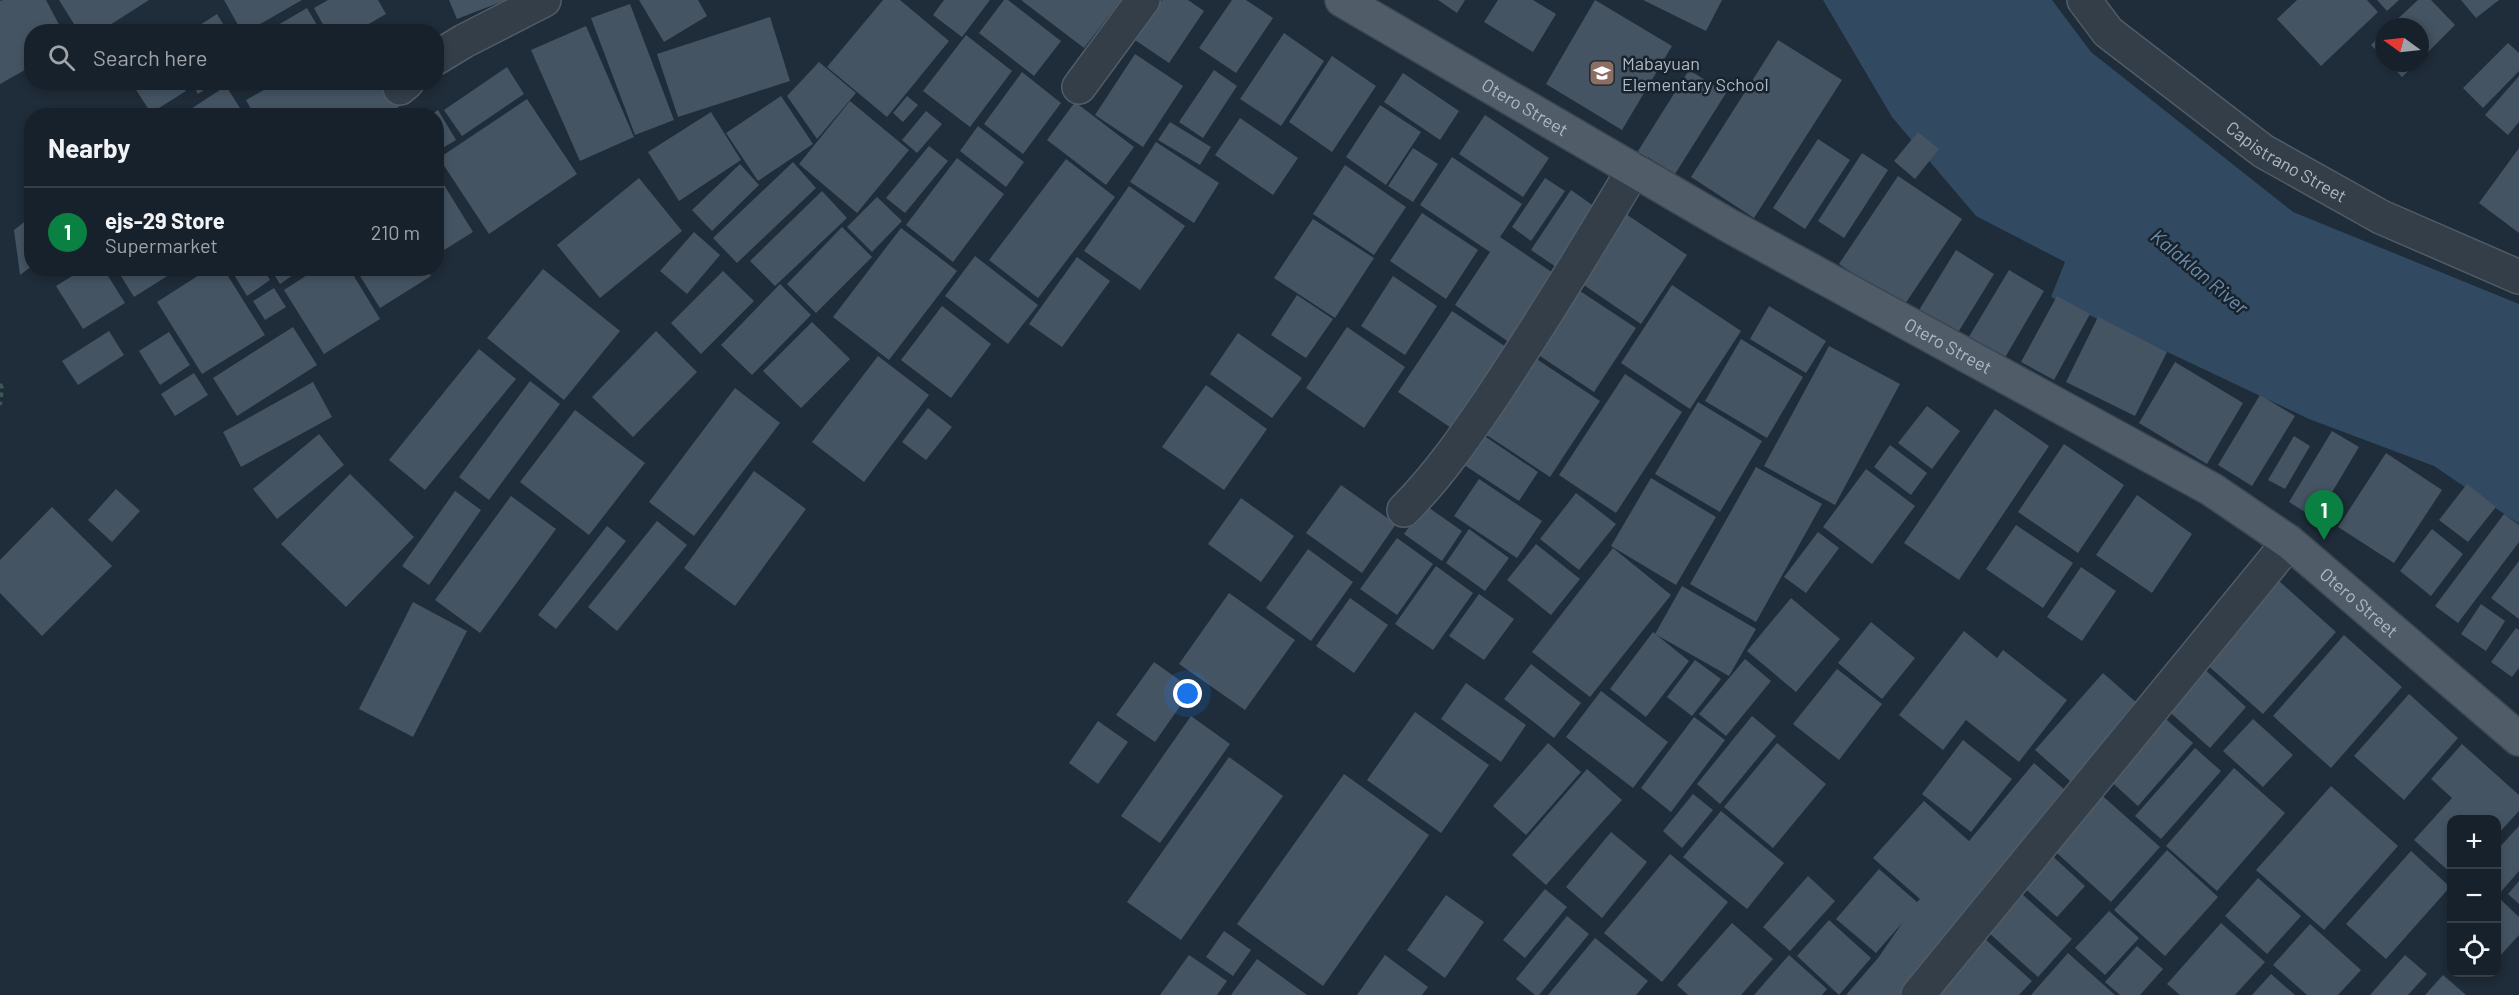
<!DOCTYPE html>
<html lang="en">
<head>
<meta charset="utf-8">
<style>
  body { margin:0; font-family:Barlow,sans-serif; background:#242e37; color:#f1f3f6 }
  .controls { position:absolute; right:18px; bottom:18px; display:grid; overflow:hidden; border-radius:12px; box-shadow:0 3px 9px #0003 }
  .controls button { width:54px; height:54px; display:grid; place-items:center; padding:0; border:0; border-bottom:2px solid #363e47; background:#17212b; color:#f1f3f6; font:30px sans-serif }
  .compass { position:absolute; left:2375px; top:18px; width:54px; height:54px; border-radius:50%; background:#17212b; box-shadow:0 3px 9px #0003; rotate:285deg }
  .you { position:absolute; left:1188px; top:694px; width:21px; height:21px; margin:-15px; border:4px solid #fff; border-radius:50%; background:#1a73e8; box-shadow:0 0 0 9px #1a73e833 }
  .badge { display:grid; place-items:center; width:39px; height:39px; border-radius:50%; background:#0b8043; color:#fff; font-size:20px; font-weight:700 }
  .pin { position:absolute; translate:-50% -50px; filter:drop-shadow(0 2px 3px #0008) }
  .pin::after { content:''; position:absolute; top:32px; width:21px; height:18px; background:inherit; clip-path:polygon(0 0,100% 0,50% 100%) }
  .list { margin:0; padding:0; list-style:none }
  h2 { display:flex; justify-content:space-between; align-items:center; height:78px; margin:0; padding:0 24px; font-size:26px }
  h2 small { font-size:20px; font-weight:400; color:#9ea3a9 }
  .list li { display:grid; grid-template-columns:39px 1fr auto; gap:18px; align-items:center; box-sizing:border-box; height:90px; padding:0 24px; border-top:2px solid #363e47 }
  .list b { display:block; font-size:22px; white-space:nowrap }
  .list p { margin:0; font-size:20px; white-space:nowrap; color:#9ea3a9 }
  .list em { font-size:20px; font-style:normal; color:#9ea3a9 }
  .icon { flex:none; width:33px; height:33px; fill:none; stroke:currentColor; stroke-width:2; stroke-linecap:round; stroke-linejoin:round }
  .map { position:relative; flex:none; width:2519px; height:995px; overflow:hidden }
  .search { position:absolute; background:#17212b; box-shadow:0 3px 9px #0003; left:24px; top:24px; width:420px; height:66px; display:flex; align-items:center; gap:15px; box-sizing:border-box; padding:0 21px; border-radius:24px; color:#9ea3a9; font-size:22px }
  .panel { position:absolute; background:#17212b; box-shadow:0 3px 9px #0003; left:24px; top:108px; width:420px; height:168px; border-radius:24px }
  .map>svg:first-child { display:block }
  .water { fill:#314a61 }
  .building { fill:#455463 }
  .lines { fill:none; stroke-linecap:round; stroke-linejoin:round }
  .minor-casing { stroke:#505c67; stroke-width:36 }
  .major-casing { stroke:#3c4753; stroke-width:36 }
  .path { stroke:#3f5657; stroke-width:4; stroke-dasharray:4.5 4.5; stroke-linecap:butt }
  .minor { stroke:#333e49; stroke-width:33 }
  .major { stroke:#505d69; stroke-width:33 }
  .labels { text-anchor:middle; dominant-baseline:central; stroke-width:5; stroke-linejoin:round; paint-order:stroke }
  .poi-label { font-size:18px; fill:#adb9c6; stroke:#18232d; text-anchor:start }
  .street-label { font-size:18px; fill:#adb9c6; stroke:#18232d }
  .water-label { font-size:20px; font-style:italic; fill:#6b8dab; stroke:#18232d }
</style>
</head>
<body>
<div class="map">
<svg width="2519" height="995" viewBox="0 0 2519 995">
  <rect width="100%" height="100%" fill="#1f2c39"/>
  <path class="water" d="M1823,0H2052L2091,52L2293,212L2519,304V524L2434,466L2309,419L2051,297L2065,262L1976,216L1892,117Z"/>
  <g class="building">
    <path d="M3,0H46L63,32H32V66L0,84V1Z"/>
    <path d="M59,0H149L99,32H79Z"/>
    <path d="M224,0H302L246,32H242Z"/>
    <path d="M328,0H378L386,14L355,32H327L314,8Z"/>
    <path d="M449,0H506L457,19Z"/>
    <path d="M639,0H698L707,16L664,42Z"/>
    <path d="M883,0H900L949,41L887,117L827,67Z"/>
    <path d="M944,0H990L962,37L933,15Z"/>
    <path d="M1004,0H1008L1061,41L1034,76L979,33Z"/>
    <path d="M1021,0H1121L1084,48Z"/>
    <path d="M1162,0H1188L1204,11L1169,63L1135,40Z"/>
    <path d="M1232,0H1246L1273,18L1236,73L1199,48Z"/>
    <path d="M1438,0H1465L1457,13Z"/>
    <path d="M1498,0H1533L1556,14L1533,52L1484,22Z"/>
    <path d="M1595,0L1672,46L1622,130L1546,84Z"/>
    <path d="M1643,0H1722L1706,31Z"/>
    <path d="M2297,0H2367L2378,12L2321,66L2277,19Z"/>
    <path d="M2377,0H2399L2387,11Z"/>
    <path d="M2418,0H2431L2455,25L2420,60V27H2389Z"/>
    <path d="M2461,0H2499L2476,18Z"/>
    <path d="M630,4L674,120L635,135L591,18Z"/>
    <path d="M307,8L321,32H266Z"/>
    <path d="M217,14L228,32H189Z"/>
    <path d="M770,17L790,81L678,117L657,54Z"/>
    <path d="M586,26L634,137L580,161L531,50Z"/>
    <path d="M2384,32V58L2371,45Z"/>
    <path d="M1284,33L1324,61L1281,126L1240,99Z"/>
    <path d="M966,35L1012,71L970,127L923,91Z"/>
    <path d="M1778,40L1842,80L1754,218L1691,177Z"/>
    <path d="M2508,43L2519,53V71L2483,108L2463,88Z"/>
    <path d="M1135,54L1183,86L1143,147L1095,115Z"/>
    <path d="M1332,56L1376,86L1332,152L1289,122Z"/>
    <path d="M819,62L856,93L817,139L787,96Z"/>
    <path d="M2389,63H2417L2402,77Z"/>
    <path d="M507,67L524,94L462,136L444,110Z"/>
    <path d="M1214,70L1237,86L1203,138L1179,122Z"/>
    <path d="M1689,70L1726,93L1675,174L1638,151Z"/>
    <path d="M1022,72L1061,103L1023,154L984,124Z"/>
    <path d="M1403,73L1459,111L1440,140L1384,102Z"/>
    <path d="M2519,76V122L2508,135L2485,115Z"/>
    <path d="M131,82H180L186,91L151,113Z"/>
    <path d="M191,82H216L198,94Z"/>
    <path d="M278,82H387L400,106L384,116H255L246,100Z"/>
    <path d="M226,86L245,116H180Z"/>
    <path d="M781,96L813,144L758,181L726,133Z"/>
    <path d="M907,96L918,105L903,122L893,113Z"/>
    <path d="M527,99L577,174L489,234L439,158Z"/>
    <path d="M850,101L909,150L857,213L799,164Z"/>
    <path d="M1075,102L1134,147L1106,185L1047,140Z"/>
    <path d="M1380,105L1421,132L1386,185L1346,157Z"/>
    <path d="M438,110L456,140L436,152V116H429Z"/>
    <path d="M926,111L942,124L917,153L902,140Z"/>
    <path d="M711,112L741,160L679,201L648,152Z"/>
    <path d="M1485,115L1549,158L1523,197L1459,154Z"/>
    <path d="M1240,118L1298,158L1273,195L1215,155Z"/>
    <path d="M1170,122L1211,147L1200,165L1158,140Z"/>
    <path d="M978,126L1024,162L1006,187L960,151Z"/>
    <path d="M1918,132L1939,149L1915,179L1894,161Z"/>
    <path d="M1818,139L1850,160L1805,229L1773,208Z"/>
    <path d="M1156,142L1219,183L1194,223L1130,182Z"/>
    <path d="M929,146L948,161L905,213L886,198Z"/>
    <path d="M1413,148L1438,164L1413,202L1388,186Z"/>
    <path d="M2519,148V233L2479,203Z"/>
    <path d="M1862,153L1888,170L1844,238L1818,221Z"/>
    <path d="M1452,157L1522,204L1500,237L1562,279L1516,347L1455,305L1490,252L1420,205Z"/>
    <path d="M957,158L1004,194L953,262L906,225Z"/>
    <path d="M1066,159L1115,197L1038,298L989,260Z"/>
    <path d="M793,162L816,188L737,263L713,238Z"/>
    <path d="M740,164L759,185L712,231L692,210Z"/>
    <path d="M1345,165L1406,207L1374,255L1313,214Z"/>
    <path d="M1898,176L1962,219L1903,307L1839,264Z"/>
    <path d="M639,178L682,231L600,298L557,245Z"/>
    <path d="M1545,178L1565,191L1531,241L1512,227Z"/>
    <path d="M444,185L473,232L436,255V190Z"/>
    <path d="M1129,186L1185,226L1140,290L1084,251Z"/>
    <path d="M1571,190L1605,214L1565,273L1531,250Z"/>
    <path d="M822,191L847,218L775,286L750,261Z"/>
    <path d="M877,197L902,221L872,252L847,227Z"/>
    <path d="M1617,208L1687,255L1641,324L1572,277Z"/>
    <path d="M1422,213L1478,250L1446,299L1390,261Z"/>
    <path d="M32,216V266L20,275L14,230Z"/>
    <path d="M1313,219L1374,258L1335,318L1274,278Z"/>
    <path d="M842,227L872,257L816,313L787,284Z"/>
    <path d="M901,228L957,271L889,360L833,317Z"/>
    <path d="M694,232L720,255L687,294L660,271Z"/>
    <path d="M1956,250L1994,274L1954,339L1916,315Z"/>
    <path d="M975,256L1038,305L1008,344L945,296Z"/>
    <path d="M1077,257L1110,281L1062,347L1029,324Z"/>
    <path d="M85,268H103L125,303L83,329L56,286Z"/>
    <path d="M116,268H180L134,297Z"/>
    <path d="M210,268H223L265,335L202,374L157,302Z"/>
    <path d="M230,268H263L270,280L247,296Z"/>
    <path d="M270,268H303L280,284Z"/>
    <path d="M318,268H349L380,319L324,354L284,290Z"/>
    <path d="M355,268H426L431,276L380,308Z"/>
    <path d="M543,269L620,331L564,400L487,338Z"/>
    <path d="M2009,270L2044,291L2003,361L1967,340Z"/>
    <path d="M723,271L754,301L701,354L671,323Z"/>
    <path d="M1393,276L1437,306L1405,355L1361,326Z"/>
    <path d="M780,284L811,315L752,375L721,345Z"/>
    <path d="M1672,285L1741,331L1690,409L1621,363Z"/>
    <path d="M274,288L286,307L265,320L253,301Z"/>
    <path d="M1580,291L1636,328L1594,392L1537,354Z"/>
    <path d="M1297,295L1333,319L1306,358L1271,335Z"/>
    <path d="M2057,296L2090,314L2054,380L2021,362Z"/>
    <path d="M942,306L991,344L951,398L901,360Z"/>
    <path d="M1769,306L1826,341L1806,373L1750,339Z"/>
    <path d="M1452,311L1515,353L1460,434L1398,392Z"/>
    <path d="M2098,317L2167,352L2135,416L2066,382Z"/>
    <path d="M812,322L850,359L801,408L763,371Z"/>
    <path d="M293,327L317,365L237,416L213,378Z"/>
    <path d="M1347,327L1405,367L1364,428L1306,388Z"/>
    <path d="M109,331L124,355L78,385L62,361Z"/>
    <path d="M656,331L697,372L633,437L592,397Z"/>
    <path d="M169,332L190,365L160,385L139,351Z"/>
    <path d="M1238,333L1302,378L1272,418L1210,374Z"/>
    <path d="M1741,339L1803,377L1767,438L1705,401Z"/>
    <path d="M1829,346L1900,384L1835,505L1764,466Z"/>
    <path d="M479,349L516,379L425,490L389,460Z"/>
    <path d="M1526,352L1600,401L1550,477L1476,428Z"/>
    <path d="M878,356L929,395L864,482L812,442Z"/>
    <path d="M2175,362L2243,403L2207,464L2139,423Z"/>
    <path d="M194,373L208,395L175,416L161,394Z"/>
    <path d="M1625,374L1682,412L1616,513L1559,475Z"/>
    <path d="M530,381L560,404L489,500L459,477Z"/>
    <path d="M313,382L332,417L241,467L223,432Z"/>
    <path d="M1206,385L1267,429L1224,490L1162,447Z"/>
    <path d="M735,388L780,423L694,536L649,502Z"/>
    <path d="M2260,395L2295,416L2252,486L2218,465Z"/>
    <path d="M1698,402L1762,441L1720,512L1655,474Z"/>
    <path d="M1927,406L1960,431L1932,469L1898,443Z"/>
    <path d="M928,408L952,427L926,460L902,442Z"/>
    <path d="M1995,409L2049,446L1959,580L1904,543Z"/>
    <path d="M575,410L645,463L589,535L520,482Z"/>
    <path d="M1477,431L1538,472L1519,501L1458,461Z"/>
    <path d="M2332,431L2359,447L2316,519L2289,502Z"/>
    <path d="M319,434L344,465L277,519L253,489Z"/>
    <path d="M2294,436L2310,446L2285,489L2268,480Z"/>
    <path d="M2064,444L2124,485L2078,553L2018,512Z"/>
    <path d="M1890,445L1927,473L1911,495L1874,467Z"/>
    <path d="M2386,453L2442,490L2394,563L2338,527Z"/>
    <path d="M1756,467L1822,504L1756,622L1690,584Z"/>
    <path d="M1866,469L1915,506L1872,564L1823,527Z"/>
    <path d="M754,471L806,509L735,606L684,568Z"/>
    <path d="M350,474L414,537L346,607L281,544Z"/>
    <path d="M1651,478L1716,517L1676,585L1611,546Z"/>
    <path d="M1479,479L1542,521L1517,558L1454,516Z"/>
    <path d="M2467,484L2496,507L2468,542L2439,520Z"/>
    <path d="M1341,485L1396,524L1362,573L1306,533Z"/>
    <path d="M116,489L140,511L112,542L88,520Z"/>
    <path d="M455,491L481,510L429,585L402,566Z"/>
    <path d="M1576,493L1616,524L1579,570L1540,539Z"/>
    <path d="M2137,495L2192,534L2152,593L2096,555Z"/>
    <path d="M511,496L556,529L480,633L435,600Z"/>
    <path d="M1241,498L1294,536L1261,582L1208,544Z"/>
    <path d="M1425,505L1462,531L1442,561L1404,534Z"/>
    <path d="M52,507L112,566L42,636L0,593V560Z"/>
    <path d="M2504,514L2519,525V542L2458,623L2435,606Z"/>
    <path d="M657,521L687,545L617,631L588,607Z"/>
    <path d="M2016,525L2073,563L2043,608L1986,569Z"/>
    <path d="M607,526L626,541L556,629L538,615Z"/>
    <path d="M1469,529L1509,558L1485,591L1446,563Z"/>
    <path d="M2432,529L2463,554L2431,596L2400,571Z"/>
    <path d="M1818,532L1839,548L1806,593L1784,577Z"/>
    <path d="M1397,538L1433,564L1397,615L1360,589Z"/>
    <path d="M1536,544L1580,579L1551,615L1507,580Z"/>
    <path d="M1613,548L1671,595L1590,697L1532,652Z"/>
    <path d="M1308,549L1353,582L1311,641L1266,608Z"/>
    <path d="M2519,561V619L2491,598Z"/>
    <path d="M1436,566L1473,593L1433,650L1395,624Z"/>
    <path d="M2081,567L2116,591L2082,641L2047,617Z"/>
    <path d="M2278,580L2336,632L2263,714L2205,663Z"/>
    <path d="M1682,586L1756,629L1729,676L1655,634Z"/>
    <path d="M1229,593L1295,640L1245,710L1179,664Z"/>
    <path d="M1479,594L1514,619L1484,660L1449,636Z"/>
    <path d="M1350,598L1388,625L1354,673L1316,646Z"/>
    <path d="M1791,598L1840,639L1796,692L1747,651Z"/>
    <path d="M413,602L467,631L413,737L359,709Z"/>
    <path d="M2481,604L2505,621L2486,651L2461,634Z"/>
    <path d="M1871,622L1915,658L1882,699L1838,663Z"/>
    <path d="M2516,628L2519,630V668L2512,677L2491,662Z"/>
    <path d="M1964,631L1997,658L2003,650L2067,700L2019,762L1966,720L1943,750L1899,715Z"/>
    <path d="M1653,632L1689,661L1646,717L1610,689Z"/>
    <path d="M2344,635L2402,687L2331,768L2273,716Z"/>
    <path d="M1745,659L1771,681L1726,736L1699,714Z"/>
    <path d="M1695,660L1721,679L1692,716L1667,697Z"/>
    <path d="M1154,662L1192,689L1155,742L1116,715Z"/>
    <path d="M1531,664L1581,703L1554,738L1504,699Z"/>
    <path d="M2201,666L2246,707L2210,748L2164,707Z"/>
    <path d="M1837,669L1882,704L1839,760L1793,724Z"/>
    <path d="M2103,673L2146,711L2078,788L2035,750Z"/>
    <path d="M1466,683L1526,725L1501,762L1441,719Z"/>
    <path d="M1601,691L1668,742L1633,788L1566,737Z"/>
    <path d="M2409,694L2458,738L2404,800L2354,756Z"/>
    <path d="M1415,712L1489,765L1441,833L1367,780Z"/>
    <path d="M2160,714L2193,743L2138,806L2105,776Z"/>
    <path d="M1191,716L1230,744L1160,843L1121,816Z"/>
    <path d="M1752,716L1776,736L1720,804L1697,784Z"/>
    <path d="M1694,717L1725,740L1671,812L1641,788Z"/>
    <path d="M2253,719L2293,755L2263,787L2223,751Z"/>
    <path d="M1098,721L1128,742L1098,784L1069,763Z"/>
    <path d="M1963,740L2012,779L1971,832L1922,794Z"/>
    <path d="M1548,743L1581,772L1526,835L1493,806Z"/>
    <path d="M1777,743L1826,784L1773,848L1724,807Z"/>
    <path d="M2462,744L2519,795V811L2496,836V820H2452V874L2414,840L2452,798L2431,779Z"/>
    <path d="M2195,748L2221,771L2161,839L2135,816Z"/>
    <path d="M1229,757L1283,796L1181,940L1127,902Z"/>
    <path d="M2034,763L2073,797L1913,995H1846L1878,958L1903,922L1876,953L1836,919L1879,869L1917,902L1920,899L1873,858L1924,801L1969,841Z"/>
    <path d="M2234,768L2285,813L2217,891L2166,846Z"/>
    <path d="M1587,769L1622,800L1546,885L1512,855Z"/>
    <path d="M1344,774L1429,835L1323,986L1237,924Z"/>
    <path d="M2331,786L2398,846L2324,930L2256,870Z"/>
    <path d="M2097,791L2160,847L2111,902L2048,845Z"/>
    <path d="M1693,794L1713,810L1682,848L1663,831Z"/>
    <path d="M1721,811L1784,863L1747,909L1683,857Z"/>
    <path d="M2519,826V871L2498,895L2496,894V851Z"/>
    <path d="M1611,832L1647,862L1602,918L1566,887Z"/>
    <path d="M2167,850L2218,897L2165,956L2114,910Z"/>
    <path d="M2047,851L2085,886L2057,917L2019,883Z"/>
    <path d="M2411,851L2450,887L2386,959L2346,924Z"/>
    <path d="M1670,854L1728,902L1662,982L1604,933Z"/>
    <path d="M1808,876L1835,901L1790,951L1763,927Z"/>
    <path d="M2258,878L2301,916L2267,954L2225,916Z"/>
    <path d="M2519,881V904L2508,894Z"/>
    <path d="M1545,889L1567,907L1525,958L1503,940Z"/>
    <path d="M2022,894L2072,939L2038,977L1988,932Z"/>
    <path d="M1446,895L1484,922L1445,978L1407,950Z"/>
    <path d="M2500,899L2519,917V935L2499,957L2496,955V903Z"/>
    <path d="M2109,911L2139,938L2105,975L2075,948Z"/>
    <path d="M1567,916L1589,934L1539,995H1535L1516,979Z"/>
    <path d="M1829,920L1871,958L1839,995L1797,956Z"/>
    <path d="M1732,923L1773,959L1741,995H1688L1677,985Z"/>
    <path d="M2221,923L2265,962L2235,995H2180L2167,984Z"/>
    <path d="M2310,924L2361,970L2338,995H2307L2273,965Z"/>
    <path d="M1224,931L1251,950L1233,976L1206,957Z"/>
    <path d="M1595,938L1648,981L1636,995H1548Z"/>
    <path d="M1985,939L2032,981L2019,995H1936Z"/>
    <path d="M2137,946L2163,969L2140,995H2120L2105,982Z"/>
    <path d="M2068,953L2115,995H2031Z"/>
    <path d="M1189,955L1227,981L1217,995H1160Z"/>
    <path d="M1385,955L1428,987L1422,995H1357Z"/>
    <path d="M1789,955L1827,989L1822,995H1754Z"/>
    <path d="M2405,955L2427,974L2408,995H2370Z"/>
    <path d="M1257,959L1307,995H1231Z"/>
    <path d="M2271,974L2295,995H2252Z"/>
    <path d="M2443,975L2466,995H2425Z"/>
  </g>
  <g class="lines">
    <g class="minor-casing">
      <g id="minor">
        <path id="s1" d="M2084,0L2108,32L2263,151L2381,217L2519,277"/>
        <path d="M436,58L464,41L544,0"/>
        <path d="M1079,87L1143,0"/>
        <path d="M400,88L407,82"/>
        <path d="M1404,510C1439,475 1467,434 1494,394C1543,320 1589,245 1634,169"/>
        <path d="M1918,995L2289,542"/>
      </g>
    </g>
    <g class="major-casing">
      <g id="major">
        <path id="s2" d="M1342,0L1728,225L2211,489L2289,542L2519,739"/>
      </g>
    </g>
    <path class="path" d="M0,384L2,388L0,405"/>
    <use href="#minor" class="minor"/>
    <use href="#major" class="major"/>
  </g>
  <defs>
    <g id="school-square" transform="scale(1.35)"><rect x="-9" y="-9" width="18" height="18" rx="4" fill="#8d6e63" stroke="#18232d"/><path d="M0-5L7-2L0 1L-7-2ZM-4 1L0 2.5L4 1V4Q0 6-4 4Z" fill="#fff"/></g>
  </defs>
  <g fill-rule="evenodd">
    <use href="#school-square" x="1602" y="73"/>
  </g>
  <g class="labels">
    <g class="poi-label">
      <text x="1622" y="63">Mabayuan<tspan x="1622" dy="21">Elementary School</tspan></text>
    </g>
    <g class="street-label">
      <text stroke="none"><textPath href="#s2" startOffset="212">Otero Street</textPath></text>
      <text stroke="none"><textPath href="#s1" startOffset="261">Capistrano Street</textPath></text>
      <text stroke="none"><textPath href="#s2" startOffset="698">Otero Street</textPath></text>
      <text stroke="none"><textPath href="#s2" startOffset="1184">Otero Street</textPath></text>
    </g>
    <g class="water-label">
      <text transform="translate(2200 271) rotate(40)">Kalaklan River</text>
    </g>
  </g>
</svg>
<div class="controls">
<button>+</button>
<button>−</button>
<button><svg class="icon" aria-label="locate" viewBox="0 0 24 24"><circle cx="12" cy="12" r="6"/><path d="M12 2v4M12 18v4M2 12h4M18 12h4"/></svg></button>
</div>
<svg class="compass" viewBox="-18 -18 36 36"><path d="M0-13l5 13h-10z" fill="#e53935"/><path d="M0 13l5-13h-10z" fill="#9ea3a9"/></svg>
<div class="you"></div>
<div class="pin badge" style="left:2324px;top:540px">1</div>
<div class="search"><svg class="icon" aria-label="search" viewBox="0 0 24 24"><circle cx="10" cy="10" r="6"/><path d="M15 15l6 6"/></svg>Search here</div>
<section class="panel">
<h2>Nearby<small></small></h2>
<ul class="list">
<li><span class="badge">1</span><div><b>ejs-29 Store</b><p>Supermarket</p></div><em>210 m</em></li>
</ul>
</section>
</div>
</body>
</html>
